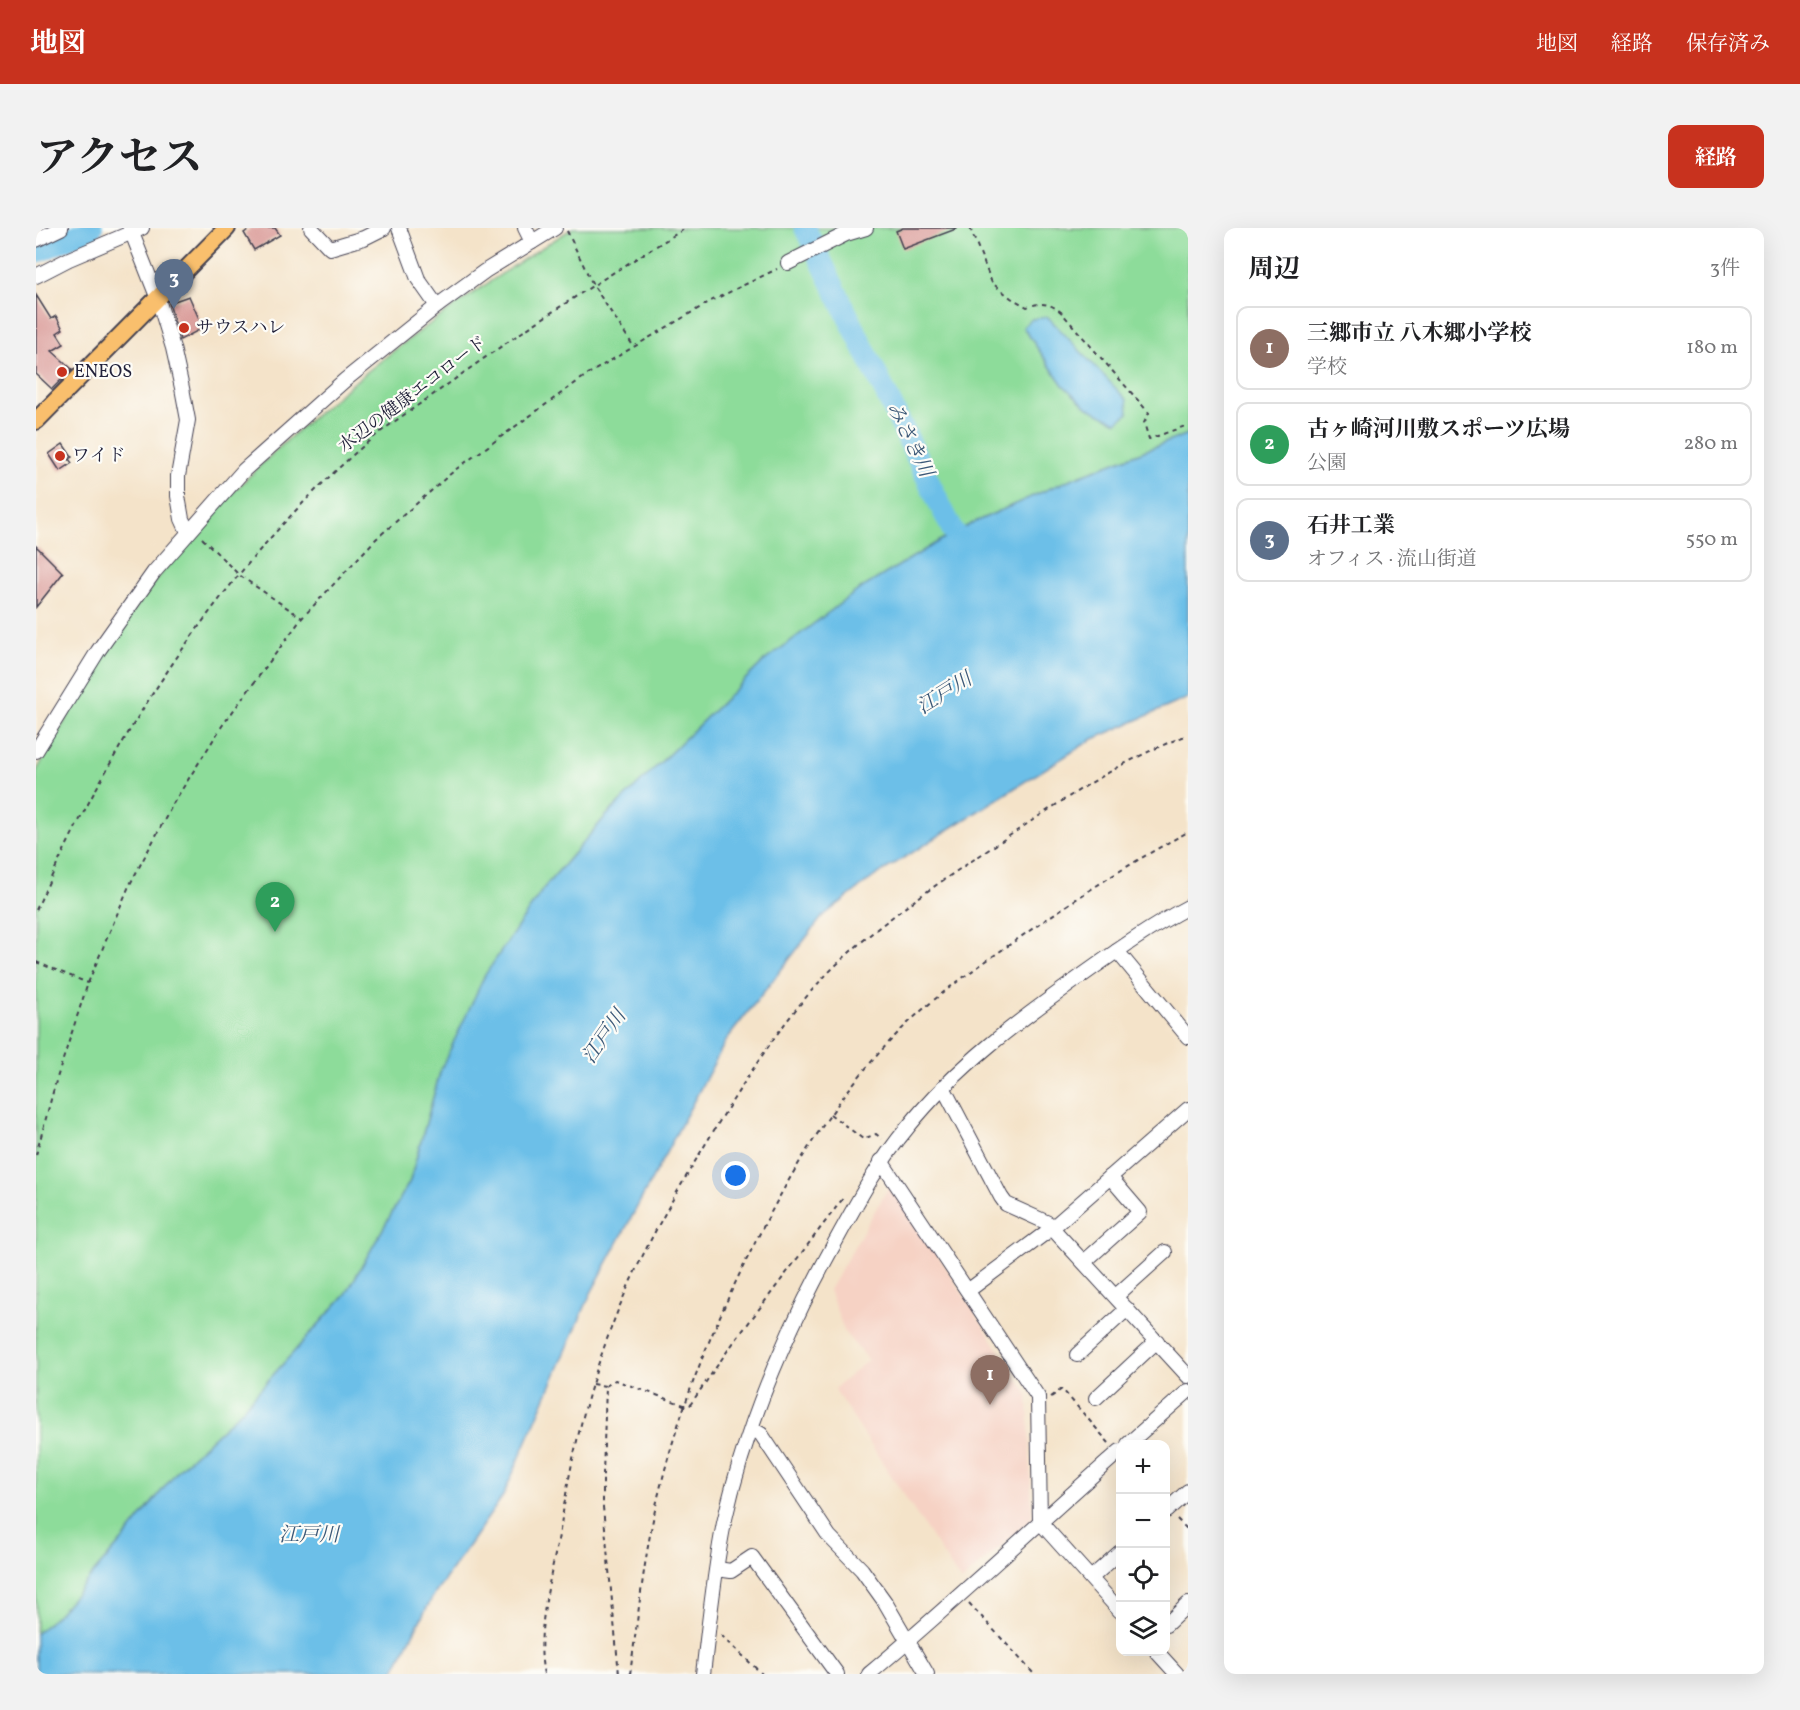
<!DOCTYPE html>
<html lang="ja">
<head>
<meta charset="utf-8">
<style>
  body { margin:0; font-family:Vollkorn,"Noto Serif JP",serif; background:#f2f2f2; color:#202124 }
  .controls { position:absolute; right:18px; bottom:18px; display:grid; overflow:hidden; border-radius:12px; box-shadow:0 6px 24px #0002 }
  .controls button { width:54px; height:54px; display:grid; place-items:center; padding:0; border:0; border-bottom:2px solid #e0e0e0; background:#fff; color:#202124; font:30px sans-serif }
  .you { position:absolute; left:700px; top:948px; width:21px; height:21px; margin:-15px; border:4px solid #fff; border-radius:50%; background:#1a73e8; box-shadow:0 0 0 9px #1a73e833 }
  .badge { display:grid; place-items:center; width:39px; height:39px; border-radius:50%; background:#c8321e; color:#fff; font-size:20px; font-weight:700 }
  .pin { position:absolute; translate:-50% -50px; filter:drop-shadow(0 2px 3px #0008) }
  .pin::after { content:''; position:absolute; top:32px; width:21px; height:18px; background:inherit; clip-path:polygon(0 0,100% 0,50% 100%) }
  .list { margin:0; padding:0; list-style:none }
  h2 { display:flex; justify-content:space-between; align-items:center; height:78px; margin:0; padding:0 24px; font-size:26px }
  h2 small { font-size:20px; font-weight:400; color:#757577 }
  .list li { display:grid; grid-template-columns:39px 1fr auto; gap:18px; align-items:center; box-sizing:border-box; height:84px; margin:0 12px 12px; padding:0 12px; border:2px solid #e0e0e0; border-radius:12px }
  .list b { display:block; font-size:22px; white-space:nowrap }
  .list p { margin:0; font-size:20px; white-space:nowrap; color:#757577 }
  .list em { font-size:20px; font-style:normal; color:#757577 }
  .icon { flex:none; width:33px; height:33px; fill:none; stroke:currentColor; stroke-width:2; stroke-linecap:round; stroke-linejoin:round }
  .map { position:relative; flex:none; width:1152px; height:1446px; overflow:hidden; border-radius:12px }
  header { display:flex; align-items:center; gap:36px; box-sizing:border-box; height:84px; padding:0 30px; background:#c8321e; color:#fff }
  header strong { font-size:28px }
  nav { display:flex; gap:33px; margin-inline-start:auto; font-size:21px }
  .intro { display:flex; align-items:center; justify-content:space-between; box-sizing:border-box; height:144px; padding:0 36px }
  h1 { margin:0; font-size:42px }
  .button { padding:15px 27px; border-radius:12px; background:#c8321e; color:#fff; font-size:21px; font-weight:700 }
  main { display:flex; gap:36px; padding:0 36px }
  aside { flex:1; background:#fff; border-radius:12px; box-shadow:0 6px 24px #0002 }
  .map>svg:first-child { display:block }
  .built { fill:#f6d2c4 }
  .green { fill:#8ddc9a; stroke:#587f6a; stroke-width:1.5 }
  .water { fill:#6cbfe8; stroke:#477092; stroke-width:1.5 }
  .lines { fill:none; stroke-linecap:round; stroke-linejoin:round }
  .river { stroke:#6cbfe8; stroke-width:22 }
  .building { fill:#da9b99 }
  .minor-casing { stroke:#423f50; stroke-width:16 }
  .major-casing { stroke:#423f50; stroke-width:20 }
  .path { stroke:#423f50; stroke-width:2; stroke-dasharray:4.5 4.5; stroke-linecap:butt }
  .minor { stroke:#fff; stroke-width:14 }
  .major { stroke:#f9bf6d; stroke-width:16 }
  .poi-dot { fill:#c8321e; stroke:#fdfcf7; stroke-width:2 }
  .labels { text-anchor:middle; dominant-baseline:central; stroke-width:4.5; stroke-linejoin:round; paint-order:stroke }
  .poi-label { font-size:18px; fill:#22223b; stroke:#fdfcf7; text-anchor:start }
  .street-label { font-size:18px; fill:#22223b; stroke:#fdfcf7 }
  .water-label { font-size:20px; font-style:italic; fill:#3c5978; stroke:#fdfcf7 }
</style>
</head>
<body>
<header>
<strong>地図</strong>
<nav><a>地図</a><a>経路</a><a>保存済み</a></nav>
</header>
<div class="intro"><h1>アクセス</h1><a class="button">経路</a></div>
<main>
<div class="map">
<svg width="1152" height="1446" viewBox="0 0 1152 1446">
  <rect width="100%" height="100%" fill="#fdfcf7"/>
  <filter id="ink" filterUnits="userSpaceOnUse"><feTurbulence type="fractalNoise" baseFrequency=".0167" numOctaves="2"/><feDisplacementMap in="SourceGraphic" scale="12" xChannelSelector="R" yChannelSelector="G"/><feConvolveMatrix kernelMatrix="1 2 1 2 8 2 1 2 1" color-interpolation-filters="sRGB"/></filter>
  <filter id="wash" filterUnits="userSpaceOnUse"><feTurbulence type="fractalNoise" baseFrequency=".008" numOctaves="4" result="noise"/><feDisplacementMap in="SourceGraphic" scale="24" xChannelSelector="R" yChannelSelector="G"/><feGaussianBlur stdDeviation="1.35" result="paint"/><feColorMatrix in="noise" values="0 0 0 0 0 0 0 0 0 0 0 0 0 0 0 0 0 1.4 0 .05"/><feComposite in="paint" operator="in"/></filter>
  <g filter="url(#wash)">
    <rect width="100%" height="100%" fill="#f4e3c9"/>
    <path class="built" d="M855,955L992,1167L996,1290L925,1354L798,1161L832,1132L809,1105L793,1062Z"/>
    <path class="green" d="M537,0H1152V206L1035,251L939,294L905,312L821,363L727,434L570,588L507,661L405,841L374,953L310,1066L201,1187L142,1242L91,1307L23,1385L0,1406V544C40,473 79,402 131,338C243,202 387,93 537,0Z"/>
    <g class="water">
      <path d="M1012,89L1091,172L1092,186L1081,194L1052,180L1027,157L987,99L996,91Z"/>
      <path d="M1152,206V470L1055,512L839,648L787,688L691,811L555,1065L467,1268L396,1370L358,1442L355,1446H0V1406L23,1385L91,1307L142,1242L201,1187L310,1066L374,953L405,841L449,747L507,661L570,588L727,434L821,363L905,312L939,294L1035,251Z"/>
    </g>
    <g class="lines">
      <g class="river">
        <path d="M769,0L915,299L933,330"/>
        <path d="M0,25L56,0"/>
      </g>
    </g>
    <g id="blocks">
      <g class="building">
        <path d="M215,0H239L244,7L218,22L208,5Z"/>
        <path d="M867,0H920V1L867,21L860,3Z"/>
        <path d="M0,67L15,91L20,88L27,101L21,105L28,116L16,123L36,141L16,161L0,146Z"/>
        <path d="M153,68L167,100L144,112L133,75Z"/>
        <path d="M27,216L36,229L33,231L36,235L24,243L13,226Z"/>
        <path d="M0,318L27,345L0,379Z"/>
      </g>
    </g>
  </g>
  <g filter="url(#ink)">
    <use href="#blocks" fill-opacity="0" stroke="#423f50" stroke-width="1.5"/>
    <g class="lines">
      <g class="minor-casing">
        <g id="minor">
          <path d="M94,0L122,71L137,120L146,160L152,192L142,248V268L146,291L152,304"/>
          <path d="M275,0L294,20L328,10L348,0"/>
          <path d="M363,0L382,51L401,78"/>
          <path d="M489,0L496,14"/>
          <path d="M0,12L25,0"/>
          <path d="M752,35L810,6L830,0"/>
          <path d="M0,48L33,31L106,0"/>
          <path d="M0,523L62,423L118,344L208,242L309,152L401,78L449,43L519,0"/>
          <path d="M1081,723L1152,809"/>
          <path d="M907,859L965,969L970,976L1012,995L1016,1000L1152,1148"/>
          <path d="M845,933L1002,1169L1004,1294L1084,1383"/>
          <path d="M1048,1034L1104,984L1074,949"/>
          <path d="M933,1062L1016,1000L1152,881"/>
          <path d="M1080,1068L1129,1024"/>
          <path d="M1041,1127L1091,1081"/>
          <path d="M1060,1170L1121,1113"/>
          <path d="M716,1201L725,1206L793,1308L826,1342L849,1374L891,1446"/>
          <path d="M1092,1216L1152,1163"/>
          <path d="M1130,1283L1152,1263"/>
          <path d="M681,1341L695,1343L716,1329L801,1446"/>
          <path d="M1055,1350L1084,1324"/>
          <path d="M1130,1397L1152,1376"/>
          <path d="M1121,1424L1141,1446"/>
          <path d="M667,1446C673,1396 678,1344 688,1295C709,1199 749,1106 796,1020C819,978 841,936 872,899C920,839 982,793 1044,749C1079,724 1114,699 1152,679"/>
          <path d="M833,1446C919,1374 1000,1297 1084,1223"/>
        </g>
      </g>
      <g class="major-casing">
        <path id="major" d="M0,193L191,0"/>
      </g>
      <g class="path">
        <path d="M934,0L956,55L975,70L991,79C1005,74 1014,75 1025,84L1113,185L1108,195L1113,211L1152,197"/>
        <path d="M531,3L557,57L598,119"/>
        <path d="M166,310L203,347L266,390"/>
        <path d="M0,682C79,507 186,339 333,213C356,194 383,177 408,159C486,102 567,50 650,0"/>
        <path d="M0,734L52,755"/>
        <path d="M794,886L827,911L840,906L846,911"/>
        <path d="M0,927L20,853L52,755L93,658L138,574L186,498L266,390L340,311L419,242L552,146L675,73L741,41"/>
        <path d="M556,1156L570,1158L567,1246V1279L583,1446"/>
        <path d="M570,1158L579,1152L648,1177H654L692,1122L808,969"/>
        <path d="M1015,1169L1026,1161L1073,1215"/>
        <path d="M1141,1291L1152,1302"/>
        <path d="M933,1375L998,1446"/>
        <path d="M685,1407L726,1446"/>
        <path d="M508,1446C498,1401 519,1336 526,1290C536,1227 551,1164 574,1103C601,1029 642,961 683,894C716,842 747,792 790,747C844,692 909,651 973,608C1030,570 1087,531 1152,507"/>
        <path d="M594,1446C603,1383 609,1318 625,1257C647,1169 681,1089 722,1009C762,931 808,857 871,796C903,765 940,740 976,715C1033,675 1091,636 1152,604"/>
      </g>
      <use href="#minor" class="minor"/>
      <use href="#major" class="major"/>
    </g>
  </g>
  <g class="poi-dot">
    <circle cx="148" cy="100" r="6"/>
    <circle cx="26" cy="144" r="6"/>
    <circle cx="24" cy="228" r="6"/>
  </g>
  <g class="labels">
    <g class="poi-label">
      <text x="160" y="100">サウスハレ</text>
      <text x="38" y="144">ENEOS</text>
      <text x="36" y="228">ワイド</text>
    </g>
    <g class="street-label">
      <text transform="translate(377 167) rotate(-37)">水辺の健康エコロード</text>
    </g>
    <g class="water-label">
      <text transform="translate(873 212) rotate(64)">みさき川</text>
      <text transform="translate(909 466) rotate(-32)">江戸川</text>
      <text transform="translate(569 809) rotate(-55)">江戸川</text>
      <text x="273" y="1308">江戸川</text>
    </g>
  </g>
</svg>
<div class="controls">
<button>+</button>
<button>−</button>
<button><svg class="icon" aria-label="locate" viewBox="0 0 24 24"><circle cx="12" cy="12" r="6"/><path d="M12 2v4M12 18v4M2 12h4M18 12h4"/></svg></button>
<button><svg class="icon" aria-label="layers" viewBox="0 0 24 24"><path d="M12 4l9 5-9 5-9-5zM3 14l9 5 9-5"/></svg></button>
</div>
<div class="you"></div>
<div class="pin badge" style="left:954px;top:1177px;background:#8d6e63">1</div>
<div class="pin badge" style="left:239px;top:704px;background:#2e9e5b">2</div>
<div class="pin badge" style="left:138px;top:81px;background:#5c6f8a">3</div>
</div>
<aside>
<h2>周辺<small>3件</small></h2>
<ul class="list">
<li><span class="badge" style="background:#8d6e63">1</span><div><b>三郷市立 八木郷小学校</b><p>学校</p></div><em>180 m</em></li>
<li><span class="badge" style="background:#2e9e5b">2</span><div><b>古ヶ崎河川敷スポーツ広場</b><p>公園</p></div><em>280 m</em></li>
<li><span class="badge" style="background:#5c6f8a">3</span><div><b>石井工業</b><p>オフィス · 流山街道</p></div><em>550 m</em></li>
</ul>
</aside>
</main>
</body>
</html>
